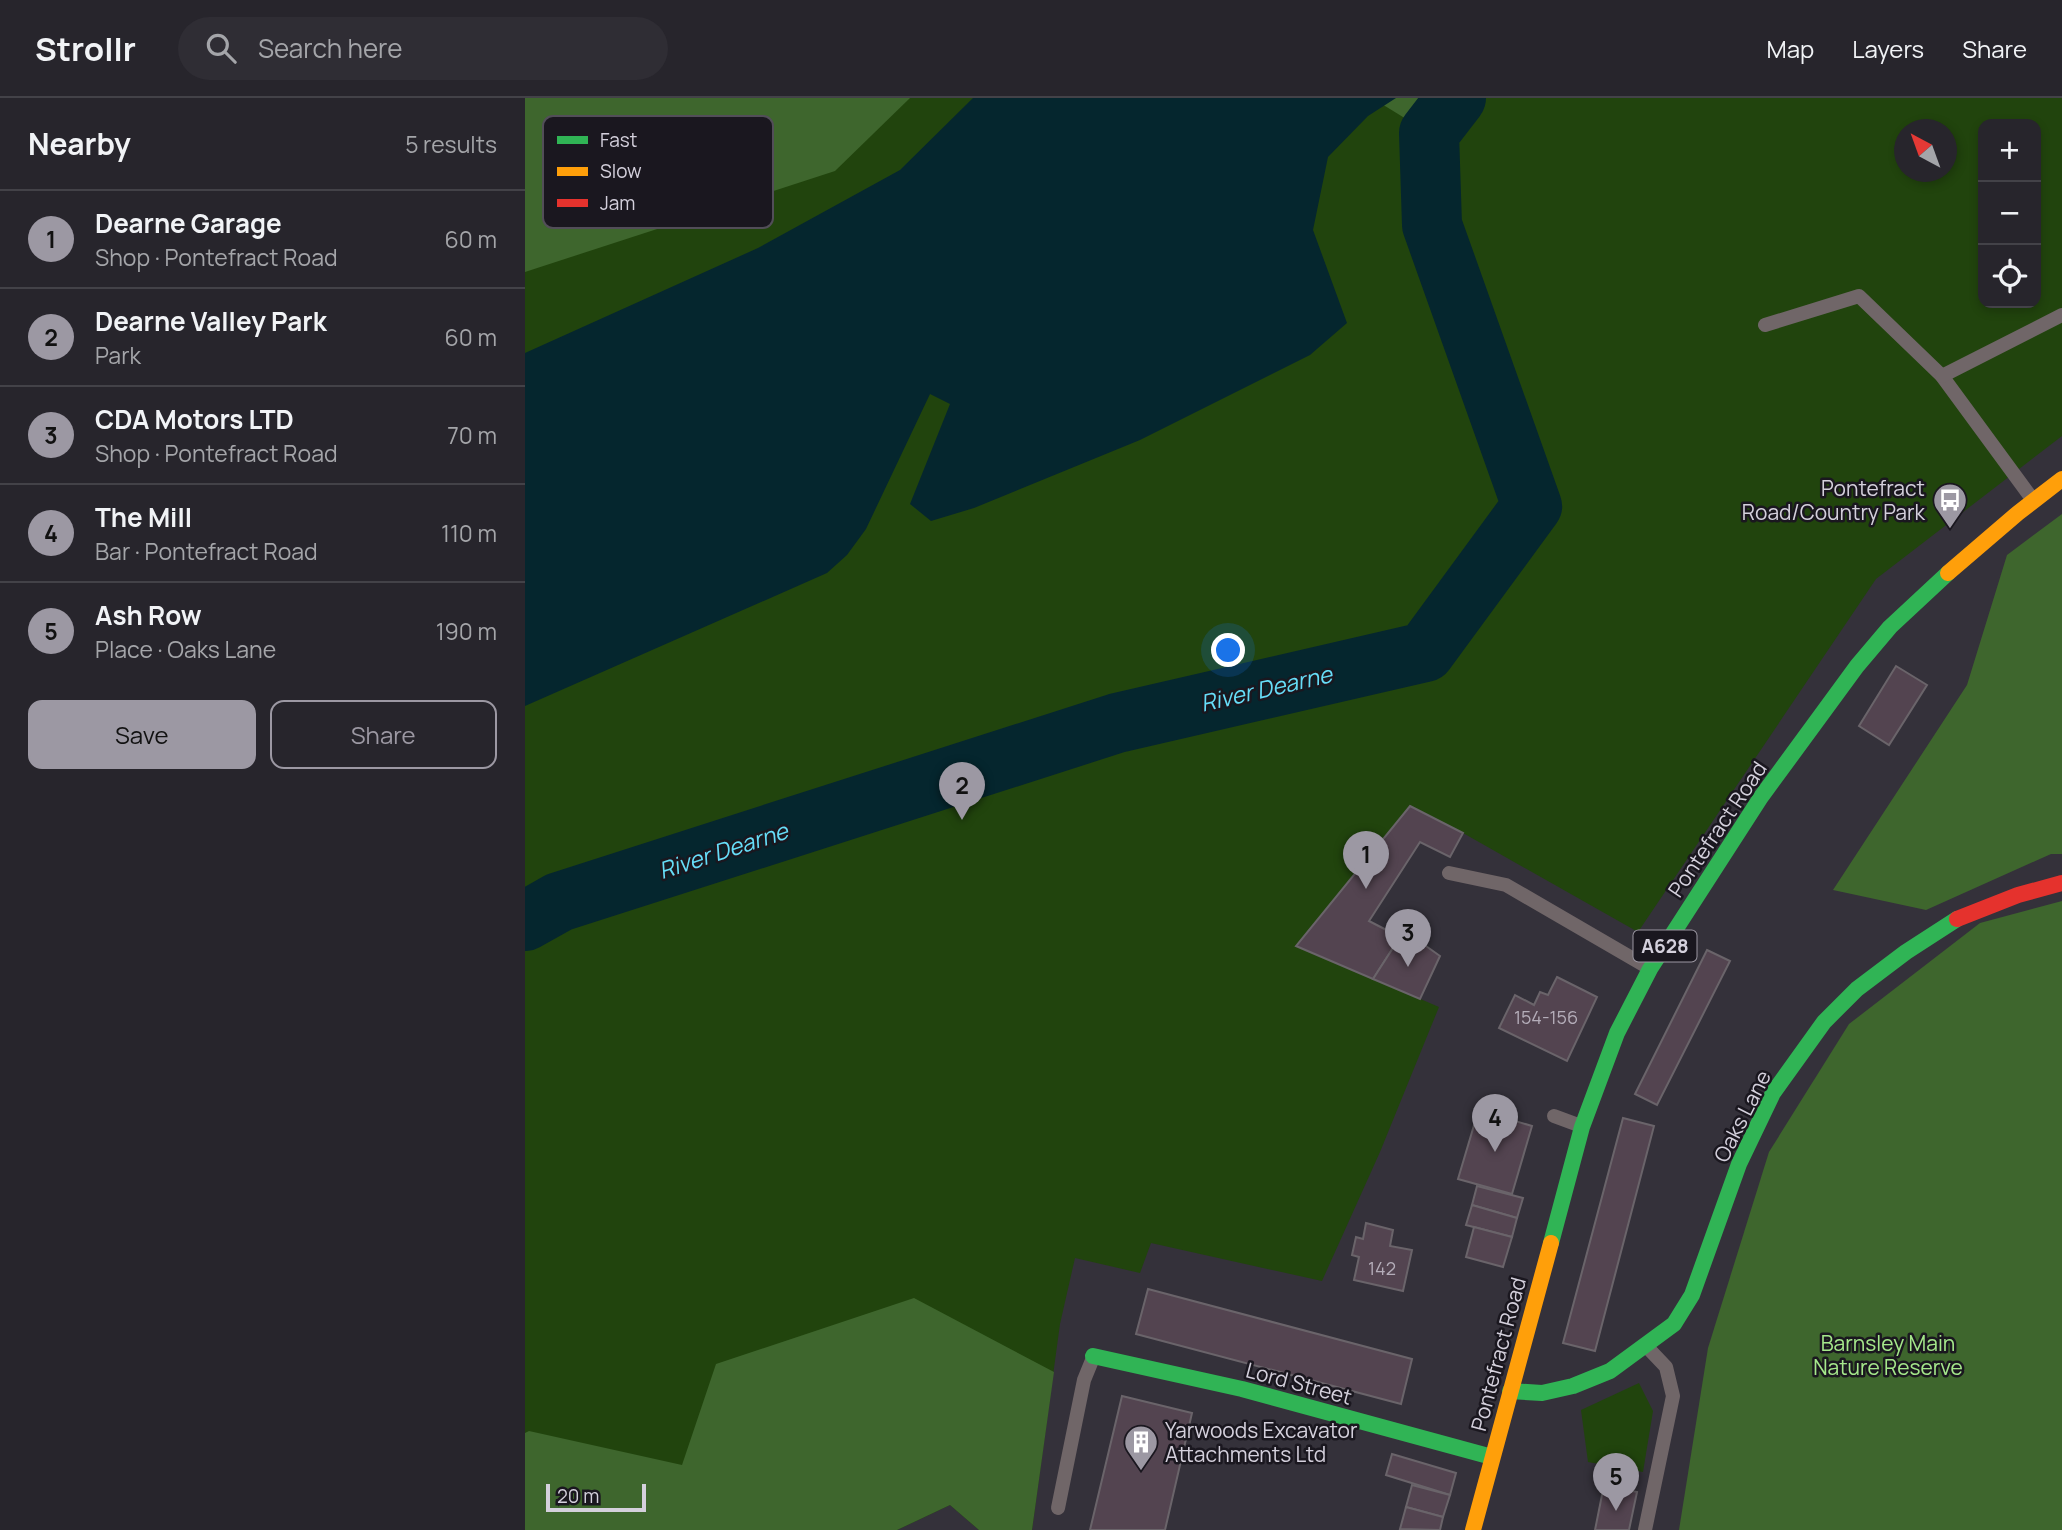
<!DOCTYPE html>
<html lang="en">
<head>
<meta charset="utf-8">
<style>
  body { margin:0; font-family:Manrope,sans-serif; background:#2f2d34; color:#f1f3f6 }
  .controls { position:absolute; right:21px; top:21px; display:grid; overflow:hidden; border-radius:14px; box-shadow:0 4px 10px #0003 }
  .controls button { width:63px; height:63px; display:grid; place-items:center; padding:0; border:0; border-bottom:2px solid #434248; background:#27252c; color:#f1f3f6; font:35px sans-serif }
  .compass { position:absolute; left:1369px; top:21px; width:63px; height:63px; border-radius:50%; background:#27252c; box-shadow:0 4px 10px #0003; rotate:319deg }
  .scale { position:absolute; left:21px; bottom:18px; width:100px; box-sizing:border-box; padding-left:7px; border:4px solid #d4d0dc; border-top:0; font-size:19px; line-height:24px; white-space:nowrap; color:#d4d0dc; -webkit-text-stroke:5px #1a171f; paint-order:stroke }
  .you { position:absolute; left:704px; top:553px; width:24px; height:24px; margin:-18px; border:5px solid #fff; border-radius:50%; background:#1a73e8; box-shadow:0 0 0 10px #1a73e833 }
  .badge { display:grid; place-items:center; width:46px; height:46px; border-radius:50%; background:#9c98a3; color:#111; font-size:23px; font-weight:700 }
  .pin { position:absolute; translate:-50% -58px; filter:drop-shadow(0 2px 4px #0008) }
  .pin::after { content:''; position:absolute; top:37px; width:24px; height:21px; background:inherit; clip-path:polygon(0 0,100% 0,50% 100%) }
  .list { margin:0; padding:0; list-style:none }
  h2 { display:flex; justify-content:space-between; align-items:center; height:91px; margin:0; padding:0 28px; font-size:30px }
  h2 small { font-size:23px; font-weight:400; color:#a4a5a9 }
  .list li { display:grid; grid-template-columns:46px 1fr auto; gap:21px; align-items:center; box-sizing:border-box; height:98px; padding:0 28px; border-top:2px solid #434248 }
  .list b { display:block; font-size:26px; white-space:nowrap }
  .list p { margin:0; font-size:23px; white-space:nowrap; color:#a4a5a9 }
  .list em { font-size:23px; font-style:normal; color:#a4a5a9 }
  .actions { display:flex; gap:14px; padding:21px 28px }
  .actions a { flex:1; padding:16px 0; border:2px solid #9c98a3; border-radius:14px; text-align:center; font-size:24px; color:#9c98a3 }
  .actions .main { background:#9c98a3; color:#111 }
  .icon { flex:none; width:38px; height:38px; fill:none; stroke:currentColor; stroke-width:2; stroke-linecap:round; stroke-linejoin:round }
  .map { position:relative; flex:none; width:1537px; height:1432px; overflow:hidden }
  header { display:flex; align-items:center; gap:42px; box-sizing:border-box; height:98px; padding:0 35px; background:#27252c; border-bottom:2px solid #434248 }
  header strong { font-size:33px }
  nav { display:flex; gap:38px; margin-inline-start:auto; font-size:24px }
  .search { width:490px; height:63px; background:#2f2d34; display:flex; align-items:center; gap:18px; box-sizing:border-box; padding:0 24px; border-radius:38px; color:#a4a5a9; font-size:26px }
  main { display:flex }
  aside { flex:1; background:#27252c }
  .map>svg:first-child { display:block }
  .green { fill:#21440d; fill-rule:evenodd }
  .forest { fill:#3e662d }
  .water { fill:#05262e }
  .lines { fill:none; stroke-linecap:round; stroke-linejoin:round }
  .river { stroke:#05262e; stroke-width:60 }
  .building { fill:#534450; stroke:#6a646a; stroke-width:2 }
  .lane { stroke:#706668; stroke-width:14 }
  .fast { stroke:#30b455; stroke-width:16 }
  .slow { stroke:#ff9f0a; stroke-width:16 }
  .jam { stroke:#e5322d; stroke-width:16 }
  .labels { text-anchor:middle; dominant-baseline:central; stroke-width:5; stroke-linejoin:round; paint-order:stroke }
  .number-label { font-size:18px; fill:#b4adb9 }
  .shield { fill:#1a171f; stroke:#9c98a3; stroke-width:2 }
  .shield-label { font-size:19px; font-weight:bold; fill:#d4d0dc }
  .poi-label { font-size:21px; fill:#d4d0dc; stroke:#1a171f; text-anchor:end }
  .street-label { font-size:21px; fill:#d4d0dc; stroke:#1a171f }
  .park-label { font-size:21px; fill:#a5e88b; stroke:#1a171f }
  .water-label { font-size:23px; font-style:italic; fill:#66ddf8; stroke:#1a171f }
  .key { fill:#1a171f; stroke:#524e58; stroke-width:2 }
  .key-label { font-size:19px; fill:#d4d0dc }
</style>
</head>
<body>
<header>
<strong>Strollr</strong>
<div class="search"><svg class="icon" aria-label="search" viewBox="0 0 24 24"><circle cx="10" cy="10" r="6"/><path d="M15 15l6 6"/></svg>Search here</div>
<nav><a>Map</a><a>Layers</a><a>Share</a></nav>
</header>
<main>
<aside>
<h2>Nearby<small>5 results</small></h2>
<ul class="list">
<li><span class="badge">1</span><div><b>Dearne Garage</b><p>Shop · Pontefract Road</p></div><em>60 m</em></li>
<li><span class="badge">2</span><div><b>Dearne Valley Park</b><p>Park</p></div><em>60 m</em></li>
<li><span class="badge">3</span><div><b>CDA Motors LTD</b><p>Shop · Pontefract Road</p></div><em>70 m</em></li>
<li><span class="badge">4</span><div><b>The Mill</b><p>Bar · Pontefract Road</p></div><em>110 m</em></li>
<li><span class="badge">5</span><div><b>Ash Row</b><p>Place · Oaks Lane</p></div><em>190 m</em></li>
</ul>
<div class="actions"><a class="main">Save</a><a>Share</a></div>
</aside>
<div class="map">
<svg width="1537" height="1432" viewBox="0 0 1537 1432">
  <rect width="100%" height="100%" fill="#34313a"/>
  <g class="green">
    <path d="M0,0H1537V338L1351,481L1113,834L938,735L885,709L772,848L914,909L855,1054L797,1183L626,1145L615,1175L550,1160L535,1226L507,1432H454L425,1407L372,1432H0ZM1458,26H1511V205H1458ZM1380,32H1422V74H1380Z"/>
    <path d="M1114,1285L1128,1313L1118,1374L1063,1364L1056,1312Z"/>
  </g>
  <g class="forest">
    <path d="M0,0H385L310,73L0,174Z"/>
    <path d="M847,0H942L904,35Z"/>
    <path d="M1537,416V756H1526L1401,812L1308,792L1442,587L1482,457Z"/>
    <path d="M1537,803V1432H1154L1183,1250L1244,1054L1324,926L1455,825Z"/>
    <path d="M389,1200L529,1274L507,1432H454L425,1407L372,1432H0V1335L4,1333L157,1367L191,1266Z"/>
  </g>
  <path class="water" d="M448,0H871L843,18L803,59L788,132L822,225L785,257L615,342L449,410L406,423L385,406L425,306L405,296L341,431L322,457L302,475L0,608V255L233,150L375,72Z"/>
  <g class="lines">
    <path class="river" d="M0,823L34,804L592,625L900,554L1007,408L907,127L904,35L931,0"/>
  </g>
  <g class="building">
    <path d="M1371,568L1402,587L1364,647L1334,628Z"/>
    <path d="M885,708L938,735L925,759L895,744L844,823L875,839L848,881L771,848Z"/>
    <path d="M875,839L891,841L915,858L895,901L848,881Z"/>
    <path d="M1182,852L1205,863L1132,1007L1110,996Z"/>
    <path d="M1032,879L1072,899L1042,963L974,930L990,897L1009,907L1015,894L1023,897Z"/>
    <path d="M963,1015L1007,1028L987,1096L933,1081L950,1024L960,1026Z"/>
    <path d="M1098,1020L1129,1028L1070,1253L1038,1245Z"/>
    <path d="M952,1088L998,1100L992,1120L947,1107Z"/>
    <path d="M947,1107L992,1120L987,1139L941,1127Z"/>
    <path d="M841,1125L868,1132L865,1148L887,1152L878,1193L829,1182L834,1159L827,1157L831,1139L838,1141Z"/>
    <path d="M949,1129L987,1139L978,1169L941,1159Z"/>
    <path d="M623,1191L887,1261L876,1306L611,1236Z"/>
    <path d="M597,1298L667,1315L640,1432H565Z"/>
    <path d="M867,1356L931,1375L925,1397L861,1377Z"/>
    <path d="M887,1387L925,1397L918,1419L881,1409Z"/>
    <path d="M1079,1387L1112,1394L1104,1432H1070Z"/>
    <path d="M881,1409L918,1419L915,1432L875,1431Z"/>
  </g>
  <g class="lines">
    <g class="lane">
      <path d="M1240,227L1334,198L1417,278L1508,402"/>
      <path d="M1417,278L1537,217"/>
      <path d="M924,775L981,787L1124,870"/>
      <path d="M1029,1018L1056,1028"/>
      <path d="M533,1410L559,1282L568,1260"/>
      <path d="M1120,1432L1148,1298L1141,1269L1122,1249"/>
    </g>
    <g class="fast">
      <path d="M1026,1145L1057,1029L1092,935L1125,871L1236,699L1332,568L1365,529L1423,475"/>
      <path d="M568,1258L717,1291L967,1359"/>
      <path d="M985,1293L1017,1295L1048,1288L1085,1273L1149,1226L1167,1197L1214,1066L1248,995L1299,924L1332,891L1381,854L1432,821"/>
    </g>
    <g class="slow">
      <path d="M1423,475L1493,415L1537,381"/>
      <path d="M948,1432L1026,1145"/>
    </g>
    <path class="jam" d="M1432,821L1493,797L1537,785"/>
  </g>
  <defs>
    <g id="bus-pin" transform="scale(1.75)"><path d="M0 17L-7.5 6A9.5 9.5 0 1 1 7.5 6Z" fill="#9c98a3" stroke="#1a171f"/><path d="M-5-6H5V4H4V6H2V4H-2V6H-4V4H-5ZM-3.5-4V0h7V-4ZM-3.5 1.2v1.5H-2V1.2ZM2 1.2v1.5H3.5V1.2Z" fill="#fff"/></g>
    <g id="building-pin" transform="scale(1.75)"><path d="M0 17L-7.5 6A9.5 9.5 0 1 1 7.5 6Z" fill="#9c98a3" stroke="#1a171f"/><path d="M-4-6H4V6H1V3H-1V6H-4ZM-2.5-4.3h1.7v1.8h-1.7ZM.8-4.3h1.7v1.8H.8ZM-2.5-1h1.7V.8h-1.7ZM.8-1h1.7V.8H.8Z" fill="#fff"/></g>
  </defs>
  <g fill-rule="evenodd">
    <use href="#bus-pin" x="1425" y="402"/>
    <use href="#building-pin" x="616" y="1344"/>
  </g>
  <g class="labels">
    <g class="number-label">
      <text x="1021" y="919">154-156</text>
      <text x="857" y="1170">142</text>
    </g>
    <rect class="shield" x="1108.5" y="832.5" width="63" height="31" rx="5"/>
    <g class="shield-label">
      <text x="1140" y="848">A628</text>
    </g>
    <g class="poi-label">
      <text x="1400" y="390">Pontefract<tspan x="1400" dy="24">Road/Country Park</tspan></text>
      <text x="640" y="1332" text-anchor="start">Yarwoods Excavator<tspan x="640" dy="24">Attachments Ltd</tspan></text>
    </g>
    <g class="street-label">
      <text transform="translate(1192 731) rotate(-56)">Pontefract Road</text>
      <text transform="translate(1217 1018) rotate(-63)">Oaks Lane</text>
      <text transform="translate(973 1256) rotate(-75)">Pontefract Road</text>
      <text transform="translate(774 1285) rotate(15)">Lord Street</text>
    </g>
    <g class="park-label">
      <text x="1363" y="1245">Barnsley Main<tspan x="1363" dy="24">Nature Reserve</tspan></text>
    </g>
    <g class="water-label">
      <text transform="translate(741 590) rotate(-13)">River Dearne</text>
      <text transform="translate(198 752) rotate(-18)">River Dearne</text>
    </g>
  </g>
  <rect x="18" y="18" width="230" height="112" rx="10" class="key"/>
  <rect x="32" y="38" width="31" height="8" fill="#30b455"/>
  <rect x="32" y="69" width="31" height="9" fill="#ff9f0a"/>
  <rect x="32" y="101" width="31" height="8" fill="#e5322d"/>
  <g class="key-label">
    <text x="75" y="49">Fast</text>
    <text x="75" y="80">Slow</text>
    <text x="75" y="112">Jam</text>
  </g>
</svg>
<div class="controls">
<button>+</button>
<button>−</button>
<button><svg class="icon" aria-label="locate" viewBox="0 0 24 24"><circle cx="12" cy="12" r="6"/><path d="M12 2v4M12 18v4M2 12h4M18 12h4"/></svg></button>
</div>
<svg class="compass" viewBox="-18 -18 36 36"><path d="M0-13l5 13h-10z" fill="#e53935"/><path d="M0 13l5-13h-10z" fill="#a4a5a9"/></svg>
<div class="scale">20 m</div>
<div class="you"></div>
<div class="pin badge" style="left:841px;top:791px">1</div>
<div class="pin badge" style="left:437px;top:722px">2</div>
<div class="pin badge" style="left:883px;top:869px">3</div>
<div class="pin badge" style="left:970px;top:1054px">4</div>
<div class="pin badge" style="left:1091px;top:1413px">5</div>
</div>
</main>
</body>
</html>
